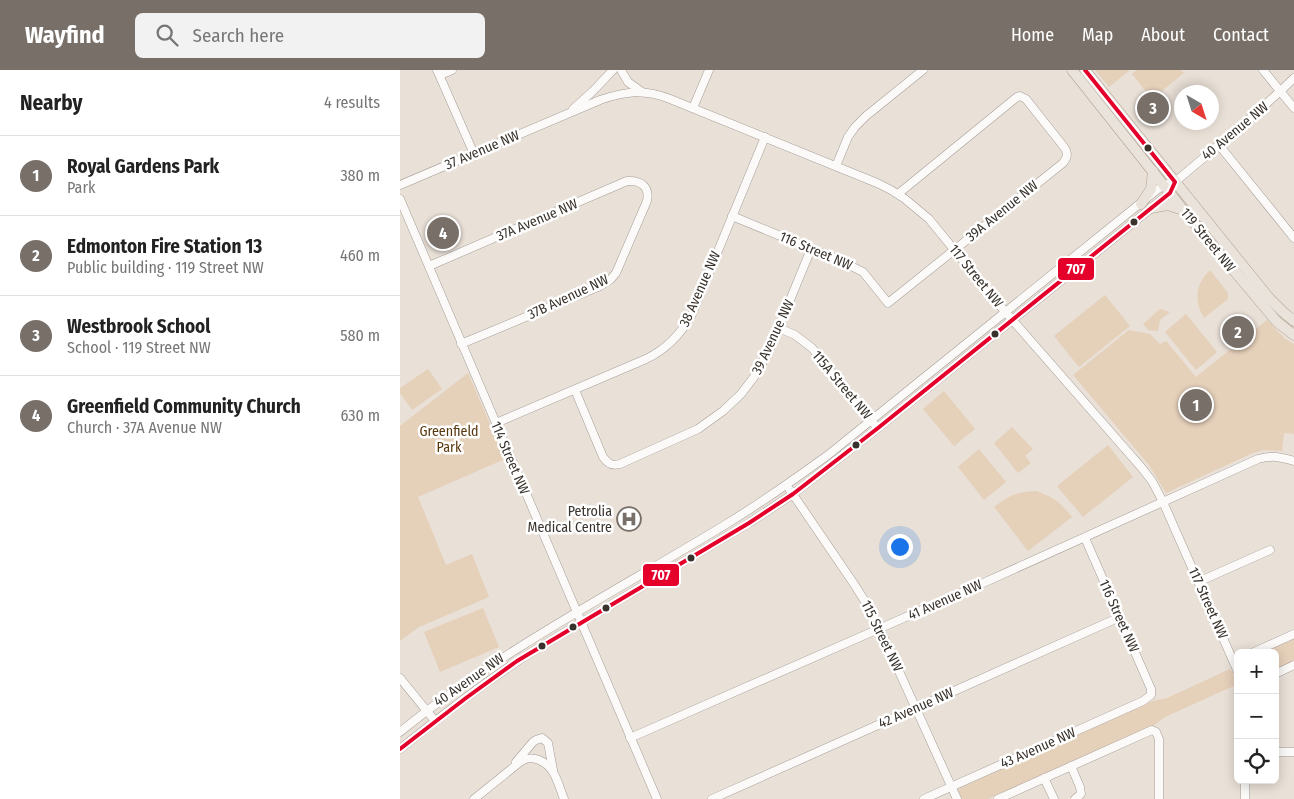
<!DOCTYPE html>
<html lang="en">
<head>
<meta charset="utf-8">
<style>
  body { margin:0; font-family:"Fira Sans Condensed",sans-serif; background:#f2f2f2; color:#222 }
  .controls { position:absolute; right:15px; bottom:15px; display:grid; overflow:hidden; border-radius:8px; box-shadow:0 2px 12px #0003 }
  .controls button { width:45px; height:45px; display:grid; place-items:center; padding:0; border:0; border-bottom:1px solid #e0e0e0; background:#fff; color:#222; font:25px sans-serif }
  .compass { position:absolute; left:774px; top:15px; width:45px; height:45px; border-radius:50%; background:#fff; box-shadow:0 2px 12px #0003; rotate:141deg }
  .you { position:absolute; left:499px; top:476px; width:18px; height:18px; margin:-12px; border:4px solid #fff; border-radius:50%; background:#1a73e8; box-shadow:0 0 0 8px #1a73e833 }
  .badge { display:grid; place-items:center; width:32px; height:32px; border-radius:50%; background:#776f68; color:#fff; font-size:16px; font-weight:700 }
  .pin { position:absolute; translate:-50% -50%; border:2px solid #fff; box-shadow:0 1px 5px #0006 }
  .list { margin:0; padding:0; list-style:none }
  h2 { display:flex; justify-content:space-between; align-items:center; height:65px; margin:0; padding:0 20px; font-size:21px }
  h2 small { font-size:16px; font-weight:400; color:#767676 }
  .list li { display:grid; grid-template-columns:32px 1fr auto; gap:15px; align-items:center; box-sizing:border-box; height:80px; padding:0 20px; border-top:1px solid #e0e0e0 }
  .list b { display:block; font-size:19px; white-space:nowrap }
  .list p { margin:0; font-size:16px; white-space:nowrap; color:#767676 }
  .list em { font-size:16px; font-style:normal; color:#767676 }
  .icon { flex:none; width:28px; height:28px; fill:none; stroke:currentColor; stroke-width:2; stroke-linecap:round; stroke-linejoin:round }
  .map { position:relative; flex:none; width:894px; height:729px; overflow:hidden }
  header { display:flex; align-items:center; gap:30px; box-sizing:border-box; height:70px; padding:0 25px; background:#776f68; color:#fff }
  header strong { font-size:24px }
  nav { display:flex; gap:28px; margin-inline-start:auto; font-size:18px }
  .search { width:350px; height:45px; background:#f2f2f2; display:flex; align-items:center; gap:12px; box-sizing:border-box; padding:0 18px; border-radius:8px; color:#767676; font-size:19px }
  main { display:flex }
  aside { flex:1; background:#fff }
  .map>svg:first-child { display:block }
  .green { fill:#e5d0ba }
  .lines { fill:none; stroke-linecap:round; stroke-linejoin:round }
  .minor-casing { stroke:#a59d97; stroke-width:9 }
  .major-casing { stroke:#b0a191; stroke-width:11 }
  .minor { stroke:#fcfaf9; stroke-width:8 }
  .major { stroke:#eae3db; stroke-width:10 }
  .bus-1-casing { stroke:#fff; stroke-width:8 }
  .bus-1 { stroke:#e4002b; stroke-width:4 }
  .bus-dot { fill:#39322c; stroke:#fff; stroke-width:2 }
  .labels { text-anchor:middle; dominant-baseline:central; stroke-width:5; stroke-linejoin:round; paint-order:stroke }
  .street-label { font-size:14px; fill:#39322c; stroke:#fff }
  .park-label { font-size:14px; fill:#59370d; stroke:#fff }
  .poi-label { font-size:14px; fill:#39322c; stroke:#fff; text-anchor:end }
  .line-badge { stroke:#fff; stroke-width:2 }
  .badge-label { font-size:14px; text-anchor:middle; font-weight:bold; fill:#fff }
</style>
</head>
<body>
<header>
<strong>Wayfind</strong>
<div class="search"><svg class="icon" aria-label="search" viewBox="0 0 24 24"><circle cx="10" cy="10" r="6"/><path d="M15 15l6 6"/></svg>Search here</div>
<nav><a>Home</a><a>Map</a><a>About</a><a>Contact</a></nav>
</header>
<main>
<aside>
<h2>Nearby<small>4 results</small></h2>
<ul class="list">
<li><span class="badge">1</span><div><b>Royal Gardens Park</b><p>Park</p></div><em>380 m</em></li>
<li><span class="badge">2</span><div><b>Edmonton Fire Station 13</b><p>Public building · 119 Street NW</p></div><em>460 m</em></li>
<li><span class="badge">3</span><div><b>Westbrook School</b><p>School · 119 Street NW</p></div><em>580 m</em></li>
<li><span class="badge">4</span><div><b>Greenfield Community Church</b><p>Church · 37A Avenue NW</p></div><em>630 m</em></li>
</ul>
</aside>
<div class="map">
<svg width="894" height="729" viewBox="0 0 894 729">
  <rect width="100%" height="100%" fill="#e9e0d7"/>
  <g class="green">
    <path d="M695,0H730L709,17Z"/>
    <path d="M737,0H781L784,3L752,29L732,4Z"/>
    <path d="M810,200L828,223V229L804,248C794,231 795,214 810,200Z"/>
    <path d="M705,225L730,256L679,297L654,266Z"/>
    <path d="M760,239L770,242L760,250L758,261L748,260L743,254Z"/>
    <path d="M786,244L817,282L796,300L765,262Z"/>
    <path d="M867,250L884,268L894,274V364L884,363L882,381L864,380L853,383L766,423L749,395L673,305L729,260L750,264L760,274L766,271L796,307Z"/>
    <path d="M28,299L42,319L12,340L0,323V318Z"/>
    <path d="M68,303L105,389L18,427L46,495L72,484L89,527L19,557L0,571V356Z"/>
    <path d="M544,321L575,359L554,376L523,339Z"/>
    <path d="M612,357L633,379L625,386L631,393L618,403L594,373Z"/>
    <path d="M708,375L733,407L683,447L657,416Z"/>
    <path d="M579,379L606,412L584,430L558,397Z"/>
    <path d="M636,421C653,427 660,432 672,447L628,481L594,437C609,425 617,422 636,421Z"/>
    <path d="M83,538L99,577L40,602L24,562Z"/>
    <path d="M894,568V591L875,600V583H861Z"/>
    <path d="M830,599L831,601H832L836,615L765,647L753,656L588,729H561C559,725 556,721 560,718L753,631L767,628Z"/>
  </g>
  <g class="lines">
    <g class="minor-casing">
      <g id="minor">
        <path d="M37,0L74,84"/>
        <path d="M221,0L228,12L242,22"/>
        <path d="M863,0L894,38"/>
        <path d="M40,5L52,0"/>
        <path d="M293,38L309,0"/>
        <path d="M173,39L193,21L213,0"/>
        <path d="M819,75L894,168"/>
        <path d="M436,96L448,67L455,57L466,46L523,0"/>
        <path d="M0,115L200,30C226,21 244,19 270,29L477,113L491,120L505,129L529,149L601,237L741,397L752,411L763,432L838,602"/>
        <path d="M0,129L257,729"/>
        <path d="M332,146L443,192L463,202L488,233L663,93C668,87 668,83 664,77L626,29L620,26L617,27L498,124"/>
        <path d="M29,196L227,111C241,110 250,117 247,131L216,203L210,210L200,216L61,274"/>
        <path d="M379,258L395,265L412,278L475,355"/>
        <path d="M175,320L203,387C208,394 212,396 220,394L298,359L323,341L341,324L354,307L369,281L411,179"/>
        <path d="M96,353L246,289C267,279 281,264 292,244L365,67"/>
        <path d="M390,420L454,514L473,544L557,729"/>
        <path d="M798,512L870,480"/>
        <path d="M852,583L894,564"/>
        <path d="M875,604L894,595"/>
        <path d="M0,608L35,651"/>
        <path d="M0,662C102,579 217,521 328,453C362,432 395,409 428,385L758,119L764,115L775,112C815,78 856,45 894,8"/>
        <path d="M230,668L581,514L858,389C873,385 880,387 894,391"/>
        <path d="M0,679C44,644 87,610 135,580L349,453L393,424L478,358L770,123L771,120"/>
        <path d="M875,682H894"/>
        <path d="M116,692L133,672L136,670L142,668L148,673L153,700"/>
        <path d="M671,696L680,717L681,724L675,729"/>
        <path d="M644,708L654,729"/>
        <path d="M845,710V729"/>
        <path d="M74,729L120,692C126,688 131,687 139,690C155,696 158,714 164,729"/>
        <path d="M312,729L720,547"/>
        <path d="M524,729L743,631L751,625V619L685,468"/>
        <path d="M598,729L752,660L756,662L759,669V729"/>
      </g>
    </g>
    <g class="major-casing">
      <g id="major">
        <path d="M672,0L784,141L862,234L877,252L894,265"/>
        <path d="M685,0L869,228L883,242L894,251"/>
        <path d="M741,134L751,119L753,101"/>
        <path d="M751,138L768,135L783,140"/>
      </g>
    </g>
    <use href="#minor" class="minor"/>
    <use href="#major" class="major"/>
    <g class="bus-1-casing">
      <path id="bus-1" d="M0,679L66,628L117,591L349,453L393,424L478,358L770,123L775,112L685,0"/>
    </g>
    <use href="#bus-1" class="bus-1"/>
  </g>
  <defs>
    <g id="hospital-ring" transform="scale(1.25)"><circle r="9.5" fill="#fff" stroke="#776f68" stroke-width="1.5"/><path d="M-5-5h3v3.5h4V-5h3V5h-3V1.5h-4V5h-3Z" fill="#776f68"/></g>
  </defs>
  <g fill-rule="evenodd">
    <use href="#hospital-ring" x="229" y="449"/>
  </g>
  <g class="bus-dot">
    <circle cx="748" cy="78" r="4.5"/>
    <circle cx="734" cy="152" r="4.5"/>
    <circle cx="595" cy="264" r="4.5"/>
    <circle cx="456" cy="375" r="4.5"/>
    <circle cx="291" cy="488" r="4.5"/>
    <circle cx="206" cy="538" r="4.5"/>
    <circle cx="173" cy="557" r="4.5"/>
    <circle cx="142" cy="576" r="4.5"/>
  </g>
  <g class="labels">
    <g class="street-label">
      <text transform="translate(835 61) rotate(-40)">40 Avenue NW</text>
      <text transform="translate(82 80) rotate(-23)">37 Avenue NW</text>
      <text transform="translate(602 141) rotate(-39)">39A Avenue NW</text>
      <text transform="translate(137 150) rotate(-23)">37A Avenue NW</text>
      <text transform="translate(808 170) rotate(51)">119 Street NW</text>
      <text transform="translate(416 181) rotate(23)">116 Street NW</text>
      <text transform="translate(576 206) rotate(51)">117 Street NW</text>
      <text transform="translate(300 219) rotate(-66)">38 Avenue NW</text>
      <text transform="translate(168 227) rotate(-25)">37B Avenue NW</text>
      <text transform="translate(373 267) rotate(-65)">39 Avenue NW</text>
      <text transform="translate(442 315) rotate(50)">115A Street NW</text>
      <text transform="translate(110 388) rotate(67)">114 Street NW</text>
      <text transform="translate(545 530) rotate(-24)">41 Avenue NW</text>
      <text transform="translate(808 533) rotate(66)">117 Street NW</text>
      <text transform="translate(719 546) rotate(66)">116 Street NW</text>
      <text transform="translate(482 566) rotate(64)">115 Street NW</text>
      <text transform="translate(69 610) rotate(-35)">40 Avenue NW</text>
      <text transform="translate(516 638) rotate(-24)">42 Avenue NW</text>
      <text transform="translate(638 678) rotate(-24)">43 Avenue NW</text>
    </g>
    <g class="park-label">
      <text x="49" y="361">Greenfield<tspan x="49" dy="16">Park</tspan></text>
    </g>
    <g class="poi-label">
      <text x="212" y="441">Petrolia<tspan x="212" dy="16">Medical Centre</tspan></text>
    </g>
  </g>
  <g class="line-badge">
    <rect x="657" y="187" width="38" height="24" rx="5" fill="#e4002b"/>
    <rect x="242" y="493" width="38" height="24" rx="5" fill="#e4002b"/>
  </g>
  <g class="badge-label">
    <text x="676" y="204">707</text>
    <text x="261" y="510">707</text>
  </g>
</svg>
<div class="controls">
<button>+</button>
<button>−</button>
<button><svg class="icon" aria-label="locate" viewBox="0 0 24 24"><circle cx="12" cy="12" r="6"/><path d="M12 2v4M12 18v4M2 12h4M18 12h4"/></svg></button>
</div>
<svg class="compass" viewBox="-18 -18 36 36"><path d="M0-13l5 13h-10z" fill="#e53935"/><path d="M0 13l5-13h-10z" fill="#767676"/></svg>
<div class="you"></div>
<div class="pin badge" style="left:796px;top:335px">1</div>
<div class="pin badge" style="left:838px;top:262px">2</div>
<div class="pin badge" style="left:753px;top:38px">3</div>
<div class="pin badge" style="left:43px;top:163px">4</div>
</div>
</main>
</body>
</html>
